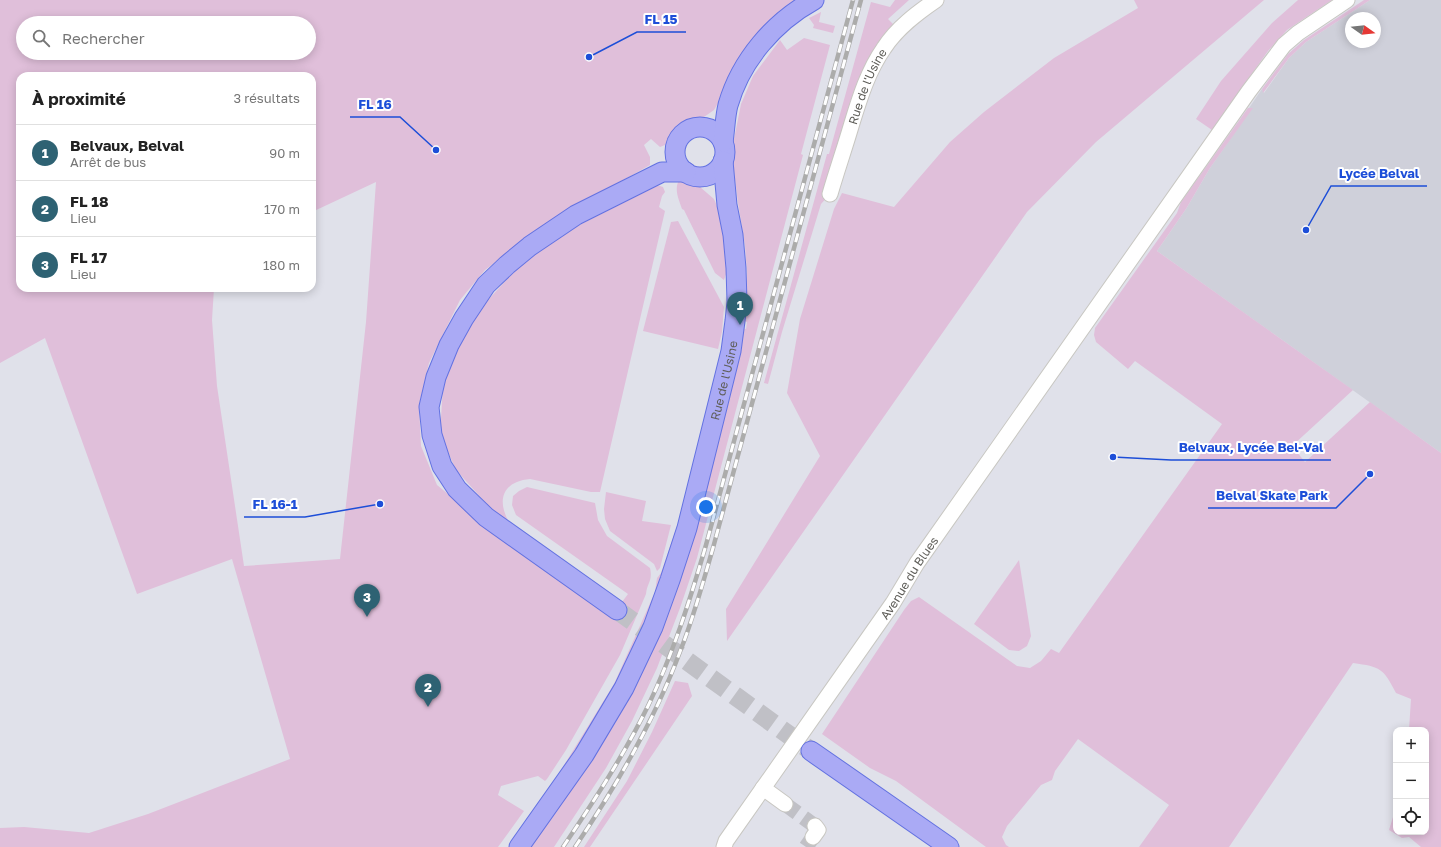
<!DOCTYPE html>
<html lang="fr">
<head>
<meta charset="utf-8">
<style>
  body { margin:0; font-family:"Golos Text",sans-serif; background:#f6f6f6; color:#222 }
  .controls { position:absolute; right:12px; bottom:12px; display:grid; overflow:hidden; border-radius:8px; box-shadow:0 2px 10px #0003 }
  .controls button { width:36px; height:36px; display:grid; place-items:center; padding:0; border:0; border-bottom:1px solid #e0e0e0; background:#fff; color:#222; font:20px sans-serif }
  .compass { position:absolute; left:1345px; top:12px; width:36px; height:36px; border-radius:50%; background:#fff; box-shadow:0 2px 10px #0003; rotate:105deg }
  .you { position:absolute; left:706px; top:507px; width:14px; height:14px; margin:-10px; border:3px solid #fff; border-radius:50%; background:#1a73e8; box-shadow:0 0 0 6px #1a73e833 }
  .badge { display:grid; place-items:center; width:26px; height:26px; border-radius:50%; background:#2e6273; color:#fff; font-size:13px; font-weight:700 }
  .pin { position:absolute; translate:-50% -33px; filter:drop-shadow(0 1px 2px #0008) }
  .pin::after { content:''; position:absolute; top:21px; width:14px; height:12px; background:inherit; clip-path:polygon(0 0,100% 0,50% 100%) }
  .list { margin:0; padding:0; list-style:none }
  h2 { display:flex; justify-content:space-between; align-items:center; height:52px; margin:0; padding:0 16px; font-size:17px }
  h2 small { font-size:13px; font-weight:400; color:#767676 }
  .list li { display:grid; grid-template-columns:26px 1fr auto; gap:12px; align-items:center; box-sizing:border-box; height:56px; padding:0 16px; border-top:1px solid #e0e0e0 }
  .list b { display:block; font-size:15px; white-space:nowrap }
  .list p { margin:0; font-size:13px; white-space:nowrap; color:#767676 }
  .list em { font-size:13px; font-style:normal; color:#767676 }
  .icon { flex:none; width:22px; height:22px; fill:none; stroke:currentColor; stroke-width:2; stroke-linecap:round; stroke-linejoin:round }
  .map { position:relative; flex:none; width:1441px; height:847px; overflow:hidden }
  .search { position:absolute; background:#fff; box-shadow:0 2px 10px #0003; left:16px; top:16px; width:300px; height:44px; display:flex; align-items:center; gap:10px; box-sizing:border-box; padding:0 14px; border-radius:22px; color:#767676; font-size:15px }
  .panel { position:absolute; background:#fff; box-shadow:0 2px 10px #0003; left:16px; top:72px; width:300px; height:220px; border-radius:12px }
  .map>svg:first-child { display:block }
  .education { fill:#cfd0da; fill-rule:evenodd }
  .green { fill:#e0bfda; fill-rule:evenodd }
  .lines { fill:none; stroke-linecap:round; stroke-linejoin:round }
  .minor-tunnel { stroke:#c0c0c6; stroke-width:15; stroke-dasharray:15 8; stroke-linecap:butt }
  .major-tunnel { stroke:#c0c0c6; stroke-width:19; stroke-dasharray:19 10; stroke-linecap:butt }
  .minor-casing { stroke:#c8c7c2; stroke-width:17 }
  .major-casing { stroke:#6372e1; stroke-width:21 }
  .minor { stroke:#fff; stroke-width:15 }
  .major { stroke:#aaaaf5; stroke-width:19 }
  .rail-casing { stroke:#acacab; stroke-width:4.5 }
  .rail { stroke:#fff; stroke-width:3; stroke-dasharray:9; stroke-linecap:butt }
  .labels { text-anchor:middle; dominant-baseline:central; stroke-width:4; stroke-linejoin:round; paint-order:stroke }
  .street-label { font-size:12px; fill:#5f5e59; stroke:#fff }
  .leader { fill:none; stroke:#1d4ed8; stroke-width:1.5 }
  .callout-dot { fill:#1d4ed8; stroke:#fff; stroke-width:1.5 }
  .callout-label { font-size:13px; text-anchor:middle; font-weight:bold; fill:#1d4ed8; stroke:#fff; stroke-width:4; stroke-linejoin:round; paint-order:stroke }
</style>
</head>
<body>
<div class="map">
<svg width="1441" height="847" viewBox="0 0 1441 847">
  <rect width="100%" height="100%" fill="#e0e1ea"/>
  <path class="education" d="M1370,0H1441V453L1157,251L1186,209L1210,168L1252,108H1249L1262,89L1264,93L1289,58L1306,42ZM1351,18H1375V42H1351Z"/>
  <g class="green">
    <path d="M0,0H796L763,28L714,110L704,117L679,126L670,137L665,145L660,147L651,139L644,145L650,157V165L548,223L485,270L460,300L429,363L419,405L421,446L437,485L497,534L622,602L628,594L516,515L512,505L513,496L519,491L527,487L595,503L598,520L607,536L650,568C653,581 647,583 646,594L620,655L566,750L547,779L545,781L538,776L501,786L498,795L524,811L498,847H0V828L24,827L89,833L148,814L290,759L232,559L137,594L45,338L0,363ZM23,23H309V53H23ZM20,76H312V212L376,182L366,322L340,559L244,566L217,386L212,320L214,288H20Z"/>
    <path d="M895,0H909L888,19L899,30L885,46L830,194L821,204L782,332L768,384L764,383L827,154H829L871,2L890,7Z"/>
    <path d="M1134,0H1264L1096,142L1027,212L727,641L726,609L820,456L787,393L800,319L834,209L842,193L894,207L950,142L984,112L1054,58L1138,8Z"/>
    <path d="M1298,0H1332L1287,30L1268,51L1212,130L1196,119L1221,81L1272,23Z"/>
    <path d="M1364,0H1370L1306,42L1289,58L1263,93L1262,89L1288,54L1304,40Z"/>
    <path d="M821,12L819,22L835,26L833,33L813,28L814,25L809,18Z"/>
    <path d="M804,38L830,45L801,154L803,155L697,558L680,608L657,668L632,721L606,768L554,847H531L583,772L637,684L696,530L721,432L742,328L746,329L747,322L744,321L747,273L745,246L738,203L733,163V144L741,104L753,76L780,40L787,50Z"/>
    <path d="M1248,108H1253L1210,168L1186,209L1157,251L1353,390L1292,446L1305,462L1370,402L1441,453V847H1421L1409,837L1402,838L1389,830L1396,807V832H1426V730H1409L1411,699L1396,693C1383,668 1381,667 1353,663L1229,847H1139L1169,805L1078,739L1055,771L1052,780L1041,785L1007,826L1002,837L1006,845L1009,847H986L896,781L870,768L822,734L904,610L911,601L919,597L1017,666L1030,668L1041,661L1051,649L1059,653L1222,424L1135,361L1128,369L1096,342L1094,335L1095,328L1177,213L1181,202Z"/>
    <path d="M680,179L700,187L714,199L725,225L727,271L724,280L715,273L684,210L682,209C679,200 673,188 680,179Z"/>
    <path d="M657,185L663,187L665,192L662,196L659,207L665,211L600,492H591L530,479C505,481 496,498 508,520L493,511L456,470L440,434L443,385L453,352L477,312L522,263L584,222Z"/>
    <path d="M678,221L724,307L722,332L718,349L643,331L671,222Z"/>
    <path d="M606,492L646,501L642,521L671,525L660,568L657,571L654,564L610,531L605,519L604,509Z"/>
    <path d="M677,526L681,527L664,579L618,685L579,751L553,783L614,684L655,592L657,578L661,573Z"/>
    <path d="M1019,560L1031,636L1027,646L1019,651L1009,650L974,624Z"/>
    <path d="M675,681L688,683L692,696L590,847H584L627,781L652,732Z"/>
  </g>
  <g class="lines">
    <g class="minor-tunnel">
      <path d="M785,804L815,826"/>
      <path d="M806,847L813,837"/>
    </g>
    <path class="major-tunnel" d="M617,610L811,751"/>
    <g class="minor-casing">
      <g id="minor">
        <path id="s1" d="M830,194C837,170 845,147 852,123C860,97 868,71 884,48C897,28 917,13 936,0"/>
        <path d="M763,788L785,804"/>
        <path d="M813,837L818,830L815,826"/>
        <path id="s2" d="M724,847L726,841L893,603L917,563L1249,91L1284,45L1298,33L1347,0"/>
      </g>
    </g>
    <g class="major-casing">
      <g id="major">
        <circle cx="700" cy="152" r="25"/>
        <path d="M723,142C725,130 725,117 728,105C741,60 774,22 814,0"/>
        <path d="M617,610L486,517L457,489L442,466L432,435L429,407L436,377L449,345L464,318L486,285L507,265L530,246L576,215L662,172H686"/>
        <path d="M811,751L949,847"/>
        <path id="s3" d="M519,847L584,755L624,688L653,627L670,580L687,528L731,351L735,321L737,302L736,268L733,235L727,205L723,161"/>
      </g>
    </g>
    <use href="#minor" class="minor"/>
    <use href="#major" class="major"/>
    <g class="rail-casing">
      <g id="rail">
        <path d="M563,847C594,801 624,755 648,706C673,654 690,600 706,545L853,0"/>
        <path d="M575,847C617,785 655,720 681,649C694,616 703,582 713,548L861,0"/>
      </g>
    </g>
    <use href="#rail" class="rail"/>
  </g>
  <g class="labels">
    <g class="street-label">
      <text stroke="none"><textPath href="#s1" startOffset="114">Rue de l'Usine</textPath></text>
      <text stroke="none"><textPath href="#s3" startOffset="515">Rue de l'Usine</textPath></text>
      <text stroke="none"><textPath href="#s2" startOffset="327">Avenue du Blues</textPath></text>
    </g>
  </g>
  <path class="leader" d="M589 57L637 32H686M436 150L400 117H350M1306 230L1331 186H1427M1113 457L1171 460H1331M1370 474L1336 508H1208M380 504L305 517H244"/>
  <g class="callout-dot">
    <circle cx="589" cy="57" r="4"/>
    <circle cx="436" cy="150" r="4"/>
    <circle cx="1306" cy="230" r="4"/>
    <circle cx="1113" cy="457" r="4"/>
    <circle cx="1370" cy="474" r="4"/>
    <circle cx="380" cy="504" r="4"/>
  </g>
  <g class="callout-label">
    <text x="661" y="24">FL 15</text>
    <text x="375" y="109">FL 16</text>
    <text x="1379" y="178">Lycée Belval</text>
    <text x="1251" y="452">Belvaux, Lycée Bel-Val</text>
    <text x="1272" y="500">Belval Skate Park</text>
    <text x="275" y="509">FL 16-1</text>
  </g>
</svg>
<div class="controls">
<button>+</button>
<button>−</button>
<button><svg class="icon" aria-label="locate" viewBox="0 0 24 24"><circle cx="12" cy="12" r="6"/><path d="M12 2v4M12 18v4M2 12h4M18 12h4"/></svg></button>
</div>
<svg class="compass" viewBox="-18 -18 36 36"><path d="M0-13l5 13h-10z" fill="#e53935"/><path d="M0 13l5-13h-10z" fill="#767676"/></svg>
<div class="you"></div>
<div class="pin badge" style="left:740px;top:325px">1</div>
<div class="pin badge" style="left:428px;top:707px">2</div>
<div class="pin badge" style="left:367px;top:617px">3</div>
<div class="search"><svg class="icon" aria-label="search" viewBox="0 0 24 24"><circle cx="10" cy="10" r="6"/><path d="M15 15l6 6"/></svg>Rechercher</div>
<section class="panel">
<h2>À proximité<small>3 résultats</small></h2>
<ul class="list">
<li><span class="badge">1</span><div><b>Belvaux, Belval</b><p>Arrêt de bus</p></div><em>90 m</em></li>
<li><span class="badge">2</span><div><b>FL 18</b><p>Lieu</p></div><em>170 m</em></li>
<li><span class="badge">3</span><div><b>FL 17</b><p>Lieu</p></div><em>180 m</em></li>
</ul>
</section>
</div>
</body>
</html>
